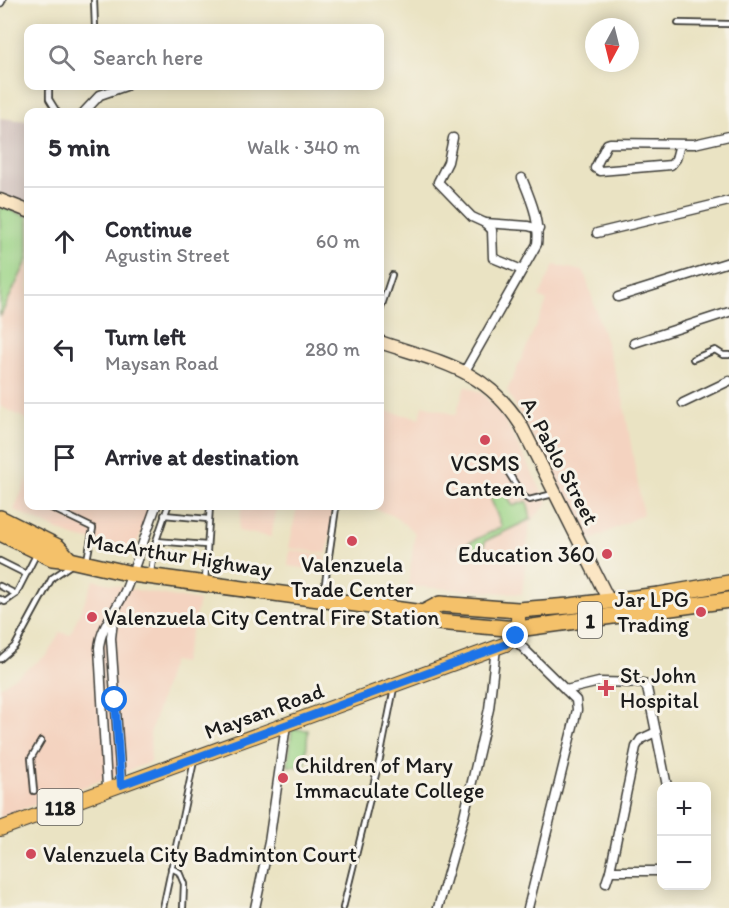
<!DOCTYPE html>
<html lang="en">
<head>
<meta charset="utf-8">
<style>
  body { margin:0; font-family:Itim,sans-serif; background:#f7f7f7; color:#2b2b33 }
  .controls { position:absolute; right:18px; bottom:18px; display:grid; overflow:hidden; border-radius:12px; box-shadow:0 3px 15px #0003 }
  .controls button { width:54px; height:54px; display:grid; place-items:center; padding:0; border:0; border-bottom:2px solid #e1e1e2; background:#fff; color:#2b2b33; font:30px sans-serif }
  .compass { position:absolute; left:585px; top:18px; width:54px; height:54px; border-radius:50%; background:#fff; box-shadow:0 3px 15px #0003; rotate:187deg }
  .stop { position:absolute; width:18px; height:18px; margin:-14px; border:4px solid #1a73e8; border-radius:50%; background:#fff }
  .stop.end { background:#1a73e8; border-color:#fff; box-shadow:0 2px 6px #0008 }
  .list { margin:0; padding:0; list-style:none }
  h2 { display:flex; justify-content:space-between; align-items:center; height:78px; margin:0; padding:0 24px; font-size:26px }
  h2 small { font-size:20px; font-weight:400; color:#7c7c81 }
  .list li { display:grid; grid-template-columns:39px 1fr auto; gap:18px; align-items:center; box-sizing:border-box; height:108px; padding:0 24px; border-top:2px solid #e1e1e2 }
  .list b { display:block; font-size:22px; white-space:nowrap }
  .list p { margin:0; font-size:20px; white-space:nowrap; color:#7c7c81 }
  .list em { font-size:20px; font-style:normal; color:#7c7c81 }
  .icon { flex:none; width:33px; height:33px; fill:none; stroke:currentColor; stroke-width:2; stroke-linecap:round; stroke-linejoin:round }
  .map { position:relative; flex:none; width:729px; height:908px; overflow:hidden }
  .search { position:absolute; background:#fff; box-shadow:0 3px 15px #0003; left:24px; top:24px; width:360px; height:66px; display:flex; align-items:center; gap:15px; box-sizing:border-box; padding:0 21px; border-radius:12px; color:#7c7c81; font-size:22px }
  .panel { position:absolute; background:#fff; box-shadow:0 3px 15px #0003; left:24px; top:108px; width:360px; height:402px; border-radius:12px }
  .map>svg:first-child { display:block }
  .built { fill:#f4d3c0 }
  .industrial { fill:#d0c0bc }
  .green { fill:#9cd487; stroke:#5c7852; stroke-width:1.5 }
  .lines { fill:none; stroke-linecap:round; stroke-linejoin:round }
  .lane-casing { stroke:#3b3a35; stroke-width:8 }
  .street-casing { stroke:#3b3a35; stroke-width:11 }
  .secondary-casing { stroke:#3b3a35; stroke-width:15 }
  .primary-casing { stroke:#3b3a35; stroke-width:16 }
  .highway-casing { stroke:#3b3a35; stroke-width:18 }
  .lane { stroke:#fff; stroke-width:4.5 }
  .street { stroke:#fff; stroke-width:8 }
  .secondary { stroke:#fbe6c4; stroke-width:12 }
  .primary { stroke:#f4c16b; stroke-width:14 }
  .highway { stroke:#f4c16b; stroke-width:15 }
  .route { stroke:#1a73e8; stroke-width:8 }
  .poi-dot { fill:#d1495b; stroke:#f7f3e8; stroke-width:2 }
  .labels { text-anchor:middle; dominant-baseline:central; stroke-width:6; stroke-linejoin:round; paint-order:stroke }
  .shield { fill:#f7f3e8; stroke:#5e5c59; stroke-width:1.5 }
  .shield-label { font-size:21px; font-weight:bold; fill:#1c1c1c }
  .street-label { font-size:22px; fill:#1c1c1c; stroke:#f7f3e8 }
  .poi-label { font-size:22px; fill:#1c1c1c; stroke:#f7f3e8; text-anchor:start }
</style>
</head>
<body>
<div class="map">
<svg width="729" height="908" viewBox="0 0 729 908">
  <rect width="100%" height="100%" fill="#f7f3e8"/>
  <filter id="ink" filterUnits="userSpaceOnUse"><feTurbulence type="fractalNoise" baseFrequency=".0167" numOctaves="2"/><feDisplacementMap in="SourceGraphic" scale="12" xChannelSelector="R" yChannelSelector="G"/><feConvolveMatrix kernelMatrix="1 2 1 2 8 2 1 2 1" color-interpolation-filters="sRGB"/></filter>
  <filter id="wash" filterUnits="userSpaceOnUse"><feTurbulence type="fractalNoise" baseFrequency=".008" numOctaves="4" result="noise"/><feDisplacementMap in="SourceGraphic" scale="24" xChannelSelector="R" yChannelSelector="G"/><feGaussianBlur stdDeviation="1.35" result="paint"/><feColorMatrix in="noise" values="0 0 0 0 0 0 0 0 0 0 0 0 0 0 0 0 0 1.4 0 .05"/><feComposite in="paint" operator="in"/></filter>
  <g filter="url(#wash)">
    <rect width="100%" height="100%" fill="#eae3c3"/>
    <g class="built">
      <path d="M28,259V420L0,406V317Z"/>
      <path d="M554,265L584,271L623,399L643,514L590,541L507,391L547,301L539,297Z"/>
      <path d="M465,386L482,393L504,419L548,503L530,522L522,594L408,586L415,533L394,516L368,506H380V410L420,418L423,405L456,415Z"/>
      <path d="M28,477V506H153L135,548L74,537L14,510Z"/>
      <path d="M242,506H277L271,537L238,531Z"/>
      <path d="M297,506H336L327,554L289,548Z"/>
      <path d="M290,550L325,556L323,571L288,566Z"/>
      <path d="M94,580L136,590L199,601L183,663L172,661L150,734L151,762L0,818V687L47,655L60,632L70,635Z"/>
    </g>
    <path class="industrial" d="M0,118L28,121V205L0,194Z"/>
    <g class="green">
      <path d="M0,206L28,217V259L0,317Z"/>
      <path d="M502,489L513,506L527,501L531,519L485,541L482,555L460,547L502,527L490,497Z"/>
      <path d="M292,729L308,730L305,767L288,766Z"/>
    </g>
  </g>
  <g filter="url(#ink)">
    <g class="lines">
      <g class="lane-casing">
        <g id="lane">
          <path d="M94,0L95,28"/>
          <path d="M678,23L729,24"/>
          <path d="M49,86V99L57,112"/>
          <path d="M380,311L392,275"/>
          <path d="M693,359L715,350L723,355H729"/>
          <path d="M503,464L523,496L529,500L553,494"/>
          <path d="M47,506L93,528L87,560"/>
          <path d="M164,515L208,519"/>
          <path d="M156,541L206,545"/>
          <path d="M0,561L26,574"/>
          <path d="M151,572L156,541L168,506"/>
          <path d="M205,581L210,506"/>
          <path d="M0,586L16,594"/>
          <path d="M323,597L336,508"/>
          <path d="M0,599L5,602L16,594L36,555"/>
          <path d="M0,659L15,646L52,578L71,565"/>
          <path d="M34,791L31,758L41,741"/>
          <path d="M171,868L179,872L184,884L183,908"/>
          <path d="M163,908L194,761"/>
          <path d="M343,908L380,758L394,688"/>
        </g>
      </g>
      <g class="street-casing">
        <g id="street">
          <path d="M0,2L1,0"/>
          <path d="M84,112L100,95L126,86"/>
          <path d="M453,138L448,162L438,182L472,217L485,223L492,230L493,258L522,270"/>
          <path d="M680,144L676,159L671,165L600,171L595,168L607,144L610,143L694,144L729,136"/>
          <path d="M485,223L528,226L539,229"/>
          <path d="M597,233L729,201"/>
          <path d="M618,297L729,262"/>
          <path d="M634,343L729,312"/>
          <path d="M465,371L537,244C540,220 531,200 522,178"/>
          <path d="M683,403L729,381"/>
          <path d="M114,612L111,638L121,782"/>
          <path d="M516,636L517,642L576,700L577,710L528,908"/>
          <path d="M566,690L599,682L643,683L647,688L667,786"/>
          <path d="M656,732L641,739L636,747L610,871H662"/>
          <path d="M107,786L99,648C101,625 117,610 126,589C137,562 146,533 156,506"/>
          <path d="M606,883L610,871"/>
          <path d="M255,908L269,842L286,725"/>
          <path d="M438,908L464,816L489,709L496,648"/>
        </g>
      </g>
      <g class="secondary-casing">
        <g id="secondary">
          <path d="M0,200L28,211"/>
          <path d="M380,342C439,362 485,368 521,425L609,601"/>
        </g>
      </g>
      <g class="primary-casing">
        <path id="primary" d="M0,829L506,644C520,633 518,627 518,610"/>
      </g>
      <g class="highway-casing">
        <g id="highway">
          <path d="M0,518L58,547L70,560"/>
          <path d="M0,533L52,558L70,560L132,574L423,613L438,622L518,629L729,600"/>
          <path d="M423,613L440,604L518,610L569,606L659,595L729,583"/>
        </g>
      </g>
      <use href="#lane" class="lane"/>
      <use href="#street" class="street"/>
      <use href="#secondary" class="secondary"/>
      <use href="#primary" class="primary"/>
      <use href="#highway" class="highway"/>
    </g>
  </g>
  <g class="lines" filter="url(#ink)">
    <path class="route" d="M115,700L121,785L496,648L506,644L516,636"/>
  </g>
  <g class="poi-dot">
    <circle cx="485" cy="440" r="6"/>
    <circle cx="352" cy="541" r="6"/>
    <circle cx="607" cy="554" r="6"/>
    <circle cx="701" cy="612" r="6"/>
    <circle cx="92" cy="617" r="6"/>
    <path d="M603 679h6v6h6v6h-6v6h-6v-6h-6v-6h6z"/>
    <circle cx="283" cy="778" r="6"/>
    <circle cx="31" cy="854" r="6"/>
  </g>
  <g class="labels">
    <g class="shield">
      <rect x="578" y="602" width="24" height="36" rx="4.5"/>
      <rect x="37.5" y="789" width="45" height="36" rx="4.5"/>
    </g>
    <g class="shield-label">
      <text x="590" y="620">1</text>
      <text x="60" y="807">118</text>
    </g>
    <g class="street-label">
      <text transform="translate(560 461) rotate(62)">A. Pablo Street</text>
      <text transform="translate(179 555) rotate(9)">MacArthur Highway</text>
      <text transform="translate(264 711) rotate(-20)">Maysan Road</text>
    </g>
    <g class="poi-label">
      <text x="485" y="463" text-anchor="middle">VCSMS<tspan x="485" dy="25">Canteen</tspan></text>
      <text x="595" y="554" text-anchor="end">Education 360</text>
      <text x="352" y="564" text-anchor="middle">Valenzuela<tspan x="352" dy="25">Trade Center</tspan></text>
      <text x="689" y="599" text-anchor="end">Jar LPG<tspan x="689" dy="25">Trading</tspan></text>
      <text x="104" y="617">Valenzuela City Central Fire Station</text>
      <text x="620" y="675">St. John<tspan x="620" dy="25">Hospital</tspan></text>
      <text x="295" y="765">Children of Mary<tspan x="295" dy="25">Immaculate College</tspan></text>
      <text x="43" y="854">Valenzuela City Badminton Court</text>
    </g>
  </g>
</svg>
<div class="controls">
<button>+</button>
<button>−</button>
</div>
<svg class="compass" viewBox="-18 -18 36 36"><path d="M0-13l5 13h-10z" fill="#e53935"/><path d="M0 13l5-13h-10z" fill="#7c7c81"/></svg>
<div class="stop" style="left:115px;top:700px"></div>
<div class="stop end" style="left:516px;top:636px"></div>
<div class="search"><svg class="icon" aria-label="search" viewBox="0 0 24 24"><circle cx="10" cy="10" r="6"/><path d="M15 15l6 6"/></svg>Search here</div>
<section class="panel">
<h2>5 min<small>Walk · 340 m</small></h2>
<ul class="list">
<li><svg class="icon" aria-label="ahead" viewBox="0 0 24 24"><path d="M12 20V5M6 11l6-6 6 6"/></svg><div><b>Continue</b><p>Agustin Street</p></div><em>60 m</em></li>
<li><svg class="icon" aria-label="left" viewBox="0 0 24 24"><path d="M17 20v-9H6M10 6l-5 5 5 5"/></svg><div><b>Turn left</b><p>Maysan Road</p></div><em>280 m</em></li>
<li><svg class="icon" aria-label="arrive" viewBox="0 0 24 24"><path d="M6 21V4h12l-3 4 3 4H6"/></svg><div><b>Arrive at destination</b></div></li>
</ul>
</section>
</div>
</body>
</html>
